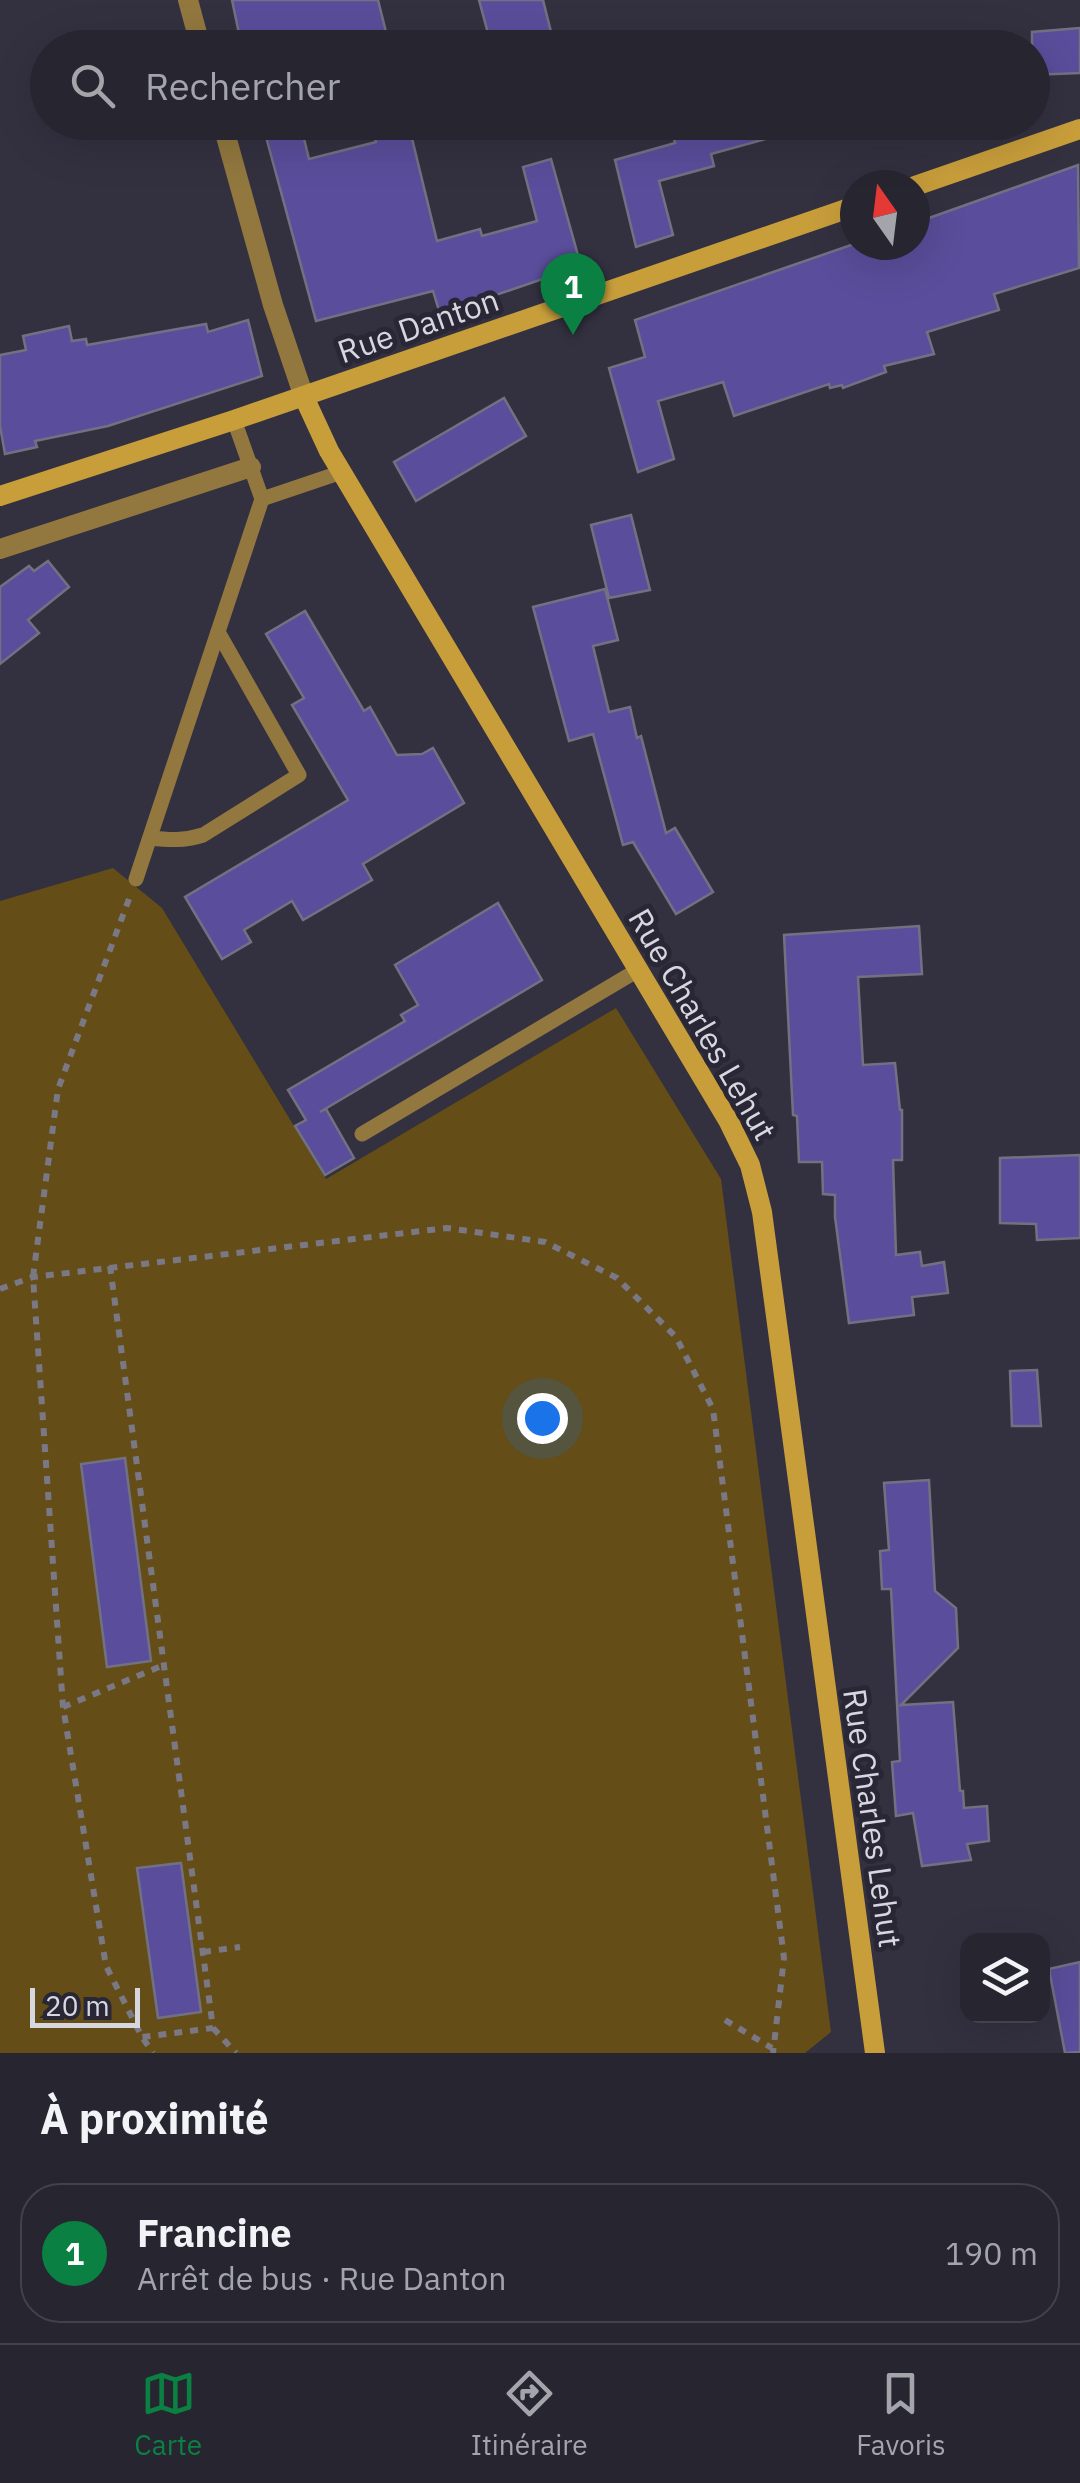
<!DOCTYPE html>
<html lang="fr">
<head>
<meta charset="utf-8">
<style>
  body { margin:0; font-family:"IBM Plex Sans",sans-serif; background:#2e2d38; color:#f1f3f6 }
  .controls { position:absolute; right:30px; bottom:30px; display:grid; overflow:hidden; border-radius:20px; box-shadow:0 10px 40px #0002 }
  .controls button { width:90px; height:90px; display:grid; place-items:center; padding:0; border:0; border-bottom:2px solid #42424c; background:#262530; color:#f1f3f6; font:50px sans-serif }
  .compass { position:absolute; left:840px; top:170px; width:90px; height:90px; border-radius:50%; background:#262530; box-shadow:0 10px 40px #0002; rotate:346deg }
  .scale { position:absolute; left:30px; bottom:25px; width:110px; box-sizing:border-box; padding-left:10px; border:5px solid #d7d7e0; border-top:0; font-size:28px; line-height:35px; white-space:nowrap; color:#d7d7e0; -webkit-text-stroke:8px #292735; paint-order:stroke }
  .you { position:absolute; left:542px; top:1418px; width:35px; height:35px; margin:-25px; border:8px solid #fff; border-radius:50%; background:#1a73e8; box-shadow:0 0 0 15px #1a73e833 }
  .badge { display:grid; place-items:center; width:65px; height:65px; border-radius:50%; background:#0b8043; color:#fff; font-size:32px; font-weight:700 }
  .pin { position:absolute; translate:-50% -82px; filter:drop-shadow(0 2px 5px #0008) }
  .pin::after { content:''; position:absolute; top:52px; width:35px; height:30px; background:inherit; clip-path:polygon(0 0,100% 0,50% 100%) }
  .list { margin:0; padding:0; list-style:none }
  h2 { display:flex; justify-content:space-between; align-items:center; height:130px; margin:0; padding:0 40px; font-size:42px }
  h2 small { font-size:32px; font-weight:400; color:#a4a5ab }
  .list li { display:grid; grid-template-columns:65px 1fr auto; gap:30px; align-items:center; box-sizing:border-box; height:140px; margin:0 20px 20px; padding:0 20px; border:2px solid #42424c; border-radius:40px }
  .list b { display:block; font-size:38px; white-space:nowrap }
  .list p { margin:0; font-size:32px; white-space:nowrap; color:#a4a5ab }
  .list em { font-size:32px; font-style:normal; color:#a4a5ab }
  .icon { flex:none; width:55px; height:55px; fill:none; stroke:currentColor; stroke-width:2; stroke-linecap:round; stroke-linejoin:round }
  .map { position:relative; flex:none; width:1080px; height:2053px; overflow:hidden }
  .search { position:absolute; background:#262530; box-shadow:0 10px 40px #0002; left:30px; right:30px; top:30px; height:110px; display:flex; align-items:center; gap:25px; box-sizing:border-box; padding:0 35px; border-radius:55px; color:#a4a5ab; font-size:38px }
  .sheet { height:290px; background:#262530 }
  nav { display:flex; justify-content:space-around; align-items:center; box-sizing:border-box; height:140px; border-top:2px solid #42424c; background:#262530; font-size:28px; color:#a4a5ab }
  nav a { display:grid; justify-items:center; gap:5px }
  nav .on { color:#0b8043 }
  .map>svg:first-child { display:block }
  .green { fill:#644d16 }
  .building { fill:#5a4d9b; stroke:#727182; stroke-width:2.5 }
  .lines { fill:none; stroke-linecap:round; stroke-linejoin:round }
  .path { stroke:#7a7885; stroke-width:6; stroke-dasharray:8 8; stroke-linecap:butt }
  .lane { stroke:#92783f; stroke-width:15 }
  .street { stroke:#92783f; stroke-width:20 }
  .secondary { stroke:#c89e3b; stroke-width:20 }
  .labels { text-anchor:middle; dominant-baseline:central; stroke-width:10; stroke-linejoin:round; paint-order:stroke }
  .street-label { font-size:32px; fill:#d7d7e0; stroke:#292735 }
</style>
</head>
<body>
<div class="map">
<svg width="1080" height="2053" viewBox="0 0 1080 2053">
  <rect width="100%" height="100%" fill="#333140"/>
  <path class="green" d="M113,868L162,908L326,1179L616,1008L721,1179L831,2032L805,2053H0V901Z"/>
  <g class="building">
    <path d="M232,0H378L390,48H242Z"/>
    <path d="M479,0H543L555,48H492Z"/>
    <path d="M1080,28V73L1032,75V32Z"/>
    <path d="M262,122H300L309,159L376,142L370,122H408L437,241L480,229L482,236L537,221L523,167L551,159L581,266L440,314L433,291L316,321Z"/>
    <path d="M670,122H789L791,132L711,154L714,166L659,181L673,235L636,247L615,160L675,143Z"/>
    <path d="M1078,165L1079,268L994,294L999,310L927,332L934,354L884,366L886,372L843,388L842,385L830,388L829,384L734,416L723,382L658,401L674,459L638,472L609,368L645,357L635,320L851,245H915V223Z"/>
    <path d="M248,320L262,376L108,426L35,441L37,447L5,454L0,426V355L26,350L23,336L69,326L72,341L86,339L87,345L206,324L208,332Z"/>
    <path d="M504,398L526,436L416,501L394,462Z"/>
    <path d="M631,515L650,590L609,598L591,525Z"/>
    <path d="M48,561L69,587L28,620L39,633L0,664V587L29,566L34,571Z"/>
    <path d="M605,589L618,640L593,646L609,712L630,707L637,738L641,736L666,833L675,828L713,892L676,914L633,842L623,845L593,734L569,741L533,607Z"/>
    <path d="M305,611L364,711L370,707L397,755L422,754L433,748L464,803L363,864L372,880L303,920L292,901L244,930L251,942L222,959L185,897L348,800L292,705L304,698L266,634Z"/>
    <path d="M498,903L542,980L320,1112L326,1109L354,1158L325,1175L295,1126L306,1120L288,1090L405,1021L401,1015L418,1005L395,965Z"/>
    <path d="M919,926L922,974L858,977L863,1065L895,1063L900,1110H902V1160H893L896,1255L920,1252L922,1266L944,1262L948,1293L912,1297L914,1315L849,1323L835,1217V1195L823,1194L822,1162H799L797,1116L793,1115L784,935Z"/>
    <path d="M1080,1155V1238L1037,1240L1036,1224L1000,1223V1158Z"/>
    <path d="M1037,1370L1041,1426H1012L1010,1371Z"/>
    <path d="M125,1458L151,1661L107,1667L81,1464Z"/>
    <path d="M929,1480L935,1591L956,1608L958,1648L901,1705L953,1702L960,1791H963L964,1808L987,1806L989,1841L967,1844L971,1860L922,1866L913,1813L896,1816L892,1762L900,1761L891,1589H882L880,1551L889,1550L884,1483Z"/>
    <path d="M181,1863L201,2012L158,2018L137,1868Z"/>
    <path d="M1080,1962V2052L1065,2053L1049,1969Z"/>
  </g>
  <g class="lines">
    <g class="path">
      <path d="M129,899L58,1089L33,1277L63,1707L106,1966L142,2037L153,2053"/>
      <path d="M110,1266L213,2028L142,2037"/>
      <path d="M0,1289L33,1277L447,1228L545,1242L617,1278L676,1337L713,1409L784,1958L773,2053"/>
      <path d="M63,1707L164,1665"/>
      <path d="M203,1952L240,1947"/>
      <path d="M725,2020L772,2048"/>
      <path d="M213,2028L236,2053"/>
    </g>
    <g class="lane">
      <path d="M234,420L262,499L342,472"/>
      <path d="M150,838C169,840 184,841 203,835L299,775L218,632"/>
      <path d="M136,879L262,499"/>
      <path d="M362,1134L638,970"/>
    </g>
    <g class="street">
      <path d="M188,0L201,48"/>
      <path d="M222,122L273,305L304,397"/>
      <path d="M0,549L251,467"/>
    </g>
    <g class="secondary">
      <path d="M915,186L1080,129"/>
      <path d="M304,397L329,451L729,1122L750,1165L762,1212L875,2053"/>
      <path d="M0,496L234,420L855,206"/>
    </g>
  </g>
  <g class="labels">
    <g class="street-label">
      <text transform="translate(418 325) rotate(-19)">Rue Danton</text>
      <text transform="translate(703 1024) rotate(60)">Rue Charles Lehut</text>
      <text transform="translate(873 1818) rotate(82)">Rue Charles Lehut</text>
    </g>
  </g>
</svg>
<div class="controls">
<button><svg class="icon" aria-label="layers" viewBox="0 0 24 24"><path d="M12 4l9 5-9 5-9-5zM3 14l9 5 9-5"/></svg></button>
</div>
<svg class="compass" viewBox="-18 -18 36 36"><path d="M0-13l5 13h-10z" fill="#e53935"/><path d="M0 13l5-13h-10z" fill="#a4a5ab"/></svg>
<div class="scale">20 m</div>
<div class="you"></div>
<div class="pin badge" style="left:573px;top:335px">1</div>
<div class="search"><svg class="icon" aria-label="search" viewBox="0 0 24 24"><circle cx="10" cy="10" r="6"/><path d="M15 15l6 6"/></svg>Rechercher</div>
</div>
<section class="sheet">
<h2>À proximité<small></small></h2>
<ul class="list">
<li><span class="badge">1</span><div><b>Francine</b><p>Arrêt de bus · Rue Danton</p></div><em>190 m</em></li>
</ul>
</section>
<nav>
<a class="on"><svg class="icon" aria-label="map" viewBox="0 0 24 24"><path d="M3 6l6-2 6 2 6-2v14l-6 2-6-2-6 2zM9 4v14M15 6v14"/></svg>Carte</a>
<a><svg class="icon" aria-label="directions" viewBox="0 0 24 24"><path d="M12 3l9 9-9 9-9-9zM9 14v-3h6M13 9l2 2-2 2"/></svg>Itinéraire</a>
<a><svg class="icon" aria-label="saved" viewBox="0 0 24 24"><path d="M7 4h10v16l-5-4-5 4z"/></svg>Favoris</a>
</nav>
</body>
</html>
